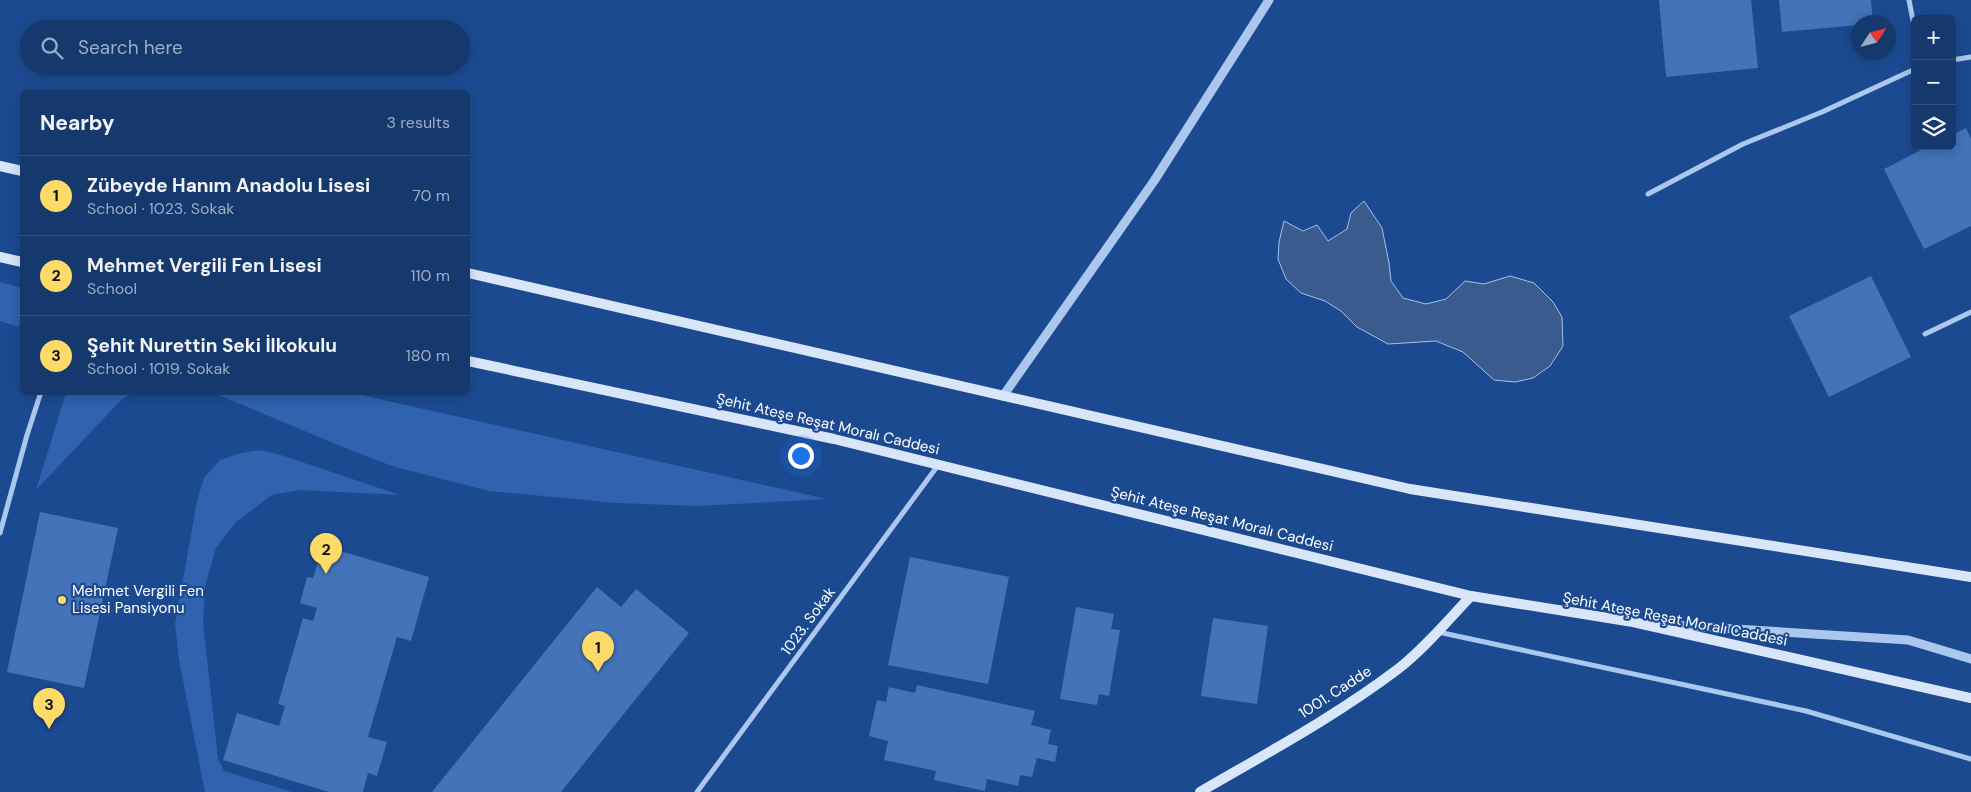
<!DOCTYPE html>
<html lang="en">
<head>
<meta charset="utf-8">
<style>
  body { margin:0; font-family:"DM Sans",sans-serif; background:#1e3f72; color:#f1f3f6 }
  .controls { position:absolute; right:15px; top:15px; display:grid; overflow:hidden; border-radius:8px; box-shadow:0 2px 12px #0003 }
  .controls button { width:45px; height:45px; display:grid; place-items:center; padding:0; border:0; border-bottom:1px solid #345280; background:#15386d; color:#f1f3f6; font:25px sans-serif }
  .compass { position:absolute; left:1851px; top:15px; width:45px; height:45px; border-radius:50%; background:#15386d; box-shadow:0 2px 12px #0003; rotate:54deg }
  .you { position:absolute; left:800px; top:455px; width:18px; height:18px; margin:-12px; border:4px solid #fff; border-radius:50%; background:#1a73e8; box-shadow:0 0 0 8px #1a73e833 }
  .badge { display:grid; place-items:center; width:32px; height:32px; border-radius:50%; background:#feda69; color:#111; font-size:16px; font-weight:700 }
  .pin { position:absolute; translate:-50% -41px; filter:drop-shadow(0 1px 2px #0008) }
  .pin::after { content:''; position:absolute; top:26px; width:18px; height:15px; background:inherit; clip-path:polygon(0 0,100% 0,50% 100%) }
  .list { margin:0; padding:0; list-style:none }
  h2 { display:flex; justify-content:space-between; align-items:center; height:65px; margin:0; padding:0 20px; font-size:21px }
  h2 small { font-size:16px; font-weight:400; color:#9dacc2 }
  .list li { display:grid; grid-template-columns:32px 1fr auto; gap:15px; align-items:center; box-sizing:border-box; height:80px; padding:0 20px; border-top:1px solid #345280 }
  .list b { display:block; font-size:19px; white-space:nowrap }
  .list p { margin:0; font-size:16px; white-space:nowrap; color:#9dacc2 }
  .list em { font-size:16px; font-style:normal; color:#9dacc2 }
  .icon { flex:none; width:28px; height:28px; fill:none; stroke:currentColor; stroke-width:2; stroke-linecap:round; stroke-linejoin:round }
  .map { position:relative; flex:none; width:1971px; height:792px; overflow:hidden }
  .search { position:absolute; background:#15386d; box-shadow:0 2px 12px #0003; left:20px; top:20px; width:450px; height:55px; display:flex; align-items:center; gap:12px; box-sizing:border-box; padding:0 18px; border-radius:28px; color:#9dacc2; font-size:19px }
  .panel { position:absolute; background:#15386d; box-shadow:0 2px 12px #0003; left:20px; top:90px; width:450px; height:305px; border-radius:8px }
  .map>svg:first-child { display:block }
  .green { fill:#2f63af }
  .water { fill:#3b5b8f; stroke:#9fc1f0 }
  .building { fill:#4473b9 }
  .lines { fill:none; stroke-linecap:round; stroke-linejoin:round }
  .minor { stroke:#acc7ee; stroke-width:5 }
  .tertiary { stroke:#acc7ee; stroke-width:9 }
  .secondary { stroke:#d9e6fa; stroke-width:10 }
  .poi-dot { fill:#feda69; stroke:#1c4a91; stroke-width:2 }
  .labels { text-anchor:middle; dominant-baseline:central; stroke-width:4.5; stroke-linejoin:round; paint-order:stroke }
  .street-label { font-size:15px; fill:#fff; stroke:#1c4a91 }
  .poi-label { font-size:15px; fill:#fff; stroke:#1c4a91; text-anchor:start }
</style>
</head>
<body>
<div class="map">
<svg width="1971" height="792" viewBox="0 0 1971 792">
  <rect width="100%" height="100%" fill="#1c4a91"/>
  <g class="green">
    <path d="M0,282L22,288V307L19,327L0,321Z"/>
    <path d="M66,393H133L122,399L36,490Z"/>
    <path d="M214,393H352L827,499L697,506L617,503L489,491L392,466L350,450Z"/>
    <path d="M259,450L281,455L400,495L300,490L272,495L235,523L216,548L205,586L203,622L218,759L224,771L292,792H205L179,660L175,624L197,501L204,478L220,460L237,454Z"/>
  </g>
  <path class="water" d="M1364,201L1382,228L1389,263L1391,281L1403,298L1426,304L1446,299L1465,281L1484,284L1510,276L1534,283L1553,302L1562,317L1563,346L1550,366L1533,378L1515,382L1494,380L1463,352L1436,341L1388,344L1357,327L1341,311L1325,301L1301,293L1286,279L1278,259L1279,242L1284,221L1303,231L1317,225L1328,241L1347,229L1351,213Z"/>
  <g class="building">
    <path d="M1659,0H1751L1758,68L1666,77Z"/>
    <path d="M1779,0H1871L1873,22H1858V25L1782,32Z"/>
    <path d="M1966,128L1971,139V226L1924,249L1884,169L1929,146H1952V135Z"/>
    <path d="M1871,276L1911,357L1829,397L1789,316Z"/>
    <path d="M40,512L118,528L84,688L7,672Z"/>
    <path d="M323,546L429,577L411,641L397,637L368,737L387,742L377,776L368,773L363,792H329L223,760L237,713L279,726L285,706L278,704L303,618L313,621L317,608L300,603L307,577L313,578Z"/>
    <path d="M910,557L1009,577L988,684L888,665Z"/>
    <path d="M597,587L621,607L636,589L689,633L561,792H432Z"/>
    <path d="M1076,607L1114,614L1111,629L1120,630L1109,696L1099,694L1097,705L1060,699Z"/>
    <path d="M1213,618L1268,626L1257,704L1201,696Z"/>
    <path d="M917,685L1035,711L1031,725L1051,730L1048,744L1058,746L1055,762L1037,758L1032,777L1020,775L1018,786L987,779L985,791L934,780L936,771L884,760L888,741L869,736L877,700L886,702L889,687L915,693Z"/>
  </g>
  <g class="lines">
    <g class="minor">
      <path d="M1909,0L1915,31"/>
      <path d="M1952,60L1971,57"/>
      <path d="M1648,194L1743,144L1822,112L1915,69"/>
      <path d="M1925,334L1971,312"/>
      <path d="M0,533L27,435L41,392"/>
      <path d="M1438,632L1806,711L1971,759"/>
      <path d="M697,792L939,464"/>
    </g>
    <g class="tertiary">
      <path d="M1003,396L1154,181L1269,0"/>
      <path d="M1656,624L1908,640L1971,659"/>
    </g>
    <g class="secondary">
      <path d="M0,166L22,171"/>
      <path d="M0,257L22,262"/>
      <path d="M468,273L1410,489L1971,577"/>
      <path d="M468,361L834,439L1471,596L1633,622L1971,698"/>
      <path d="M1200,792C1267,753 1336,716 1398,669C1425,648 1447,621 1471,596"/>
    </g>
  </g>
  <circle class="poi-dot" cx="62" cy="600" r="5"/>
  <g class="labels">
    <g class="street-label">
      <text transform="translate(828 424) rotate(13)">Şehit Ateşe Reşat Moralı Caddesi</text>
      <text transform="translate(1222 519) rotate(14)">Şehit Ateşe Reşat Moralı Caddesi</text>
      <text transform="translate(1675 619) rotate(11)">Şehit Ateşe Reşat Moralı Caddesi</text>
      <text transform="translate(808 621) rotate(-54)">1023. Sokak</text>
      <text transform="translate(1335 692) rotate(-33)">1001. Cadde</text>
    </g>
    <g class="poi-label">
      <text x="72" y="591">Mehmet Vergili Fen<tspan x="72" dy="17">Lisesi Pansiyonu</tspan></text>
    </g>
  </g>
</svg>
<div class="controls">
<button>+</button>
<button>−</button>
<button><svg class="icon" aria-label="layers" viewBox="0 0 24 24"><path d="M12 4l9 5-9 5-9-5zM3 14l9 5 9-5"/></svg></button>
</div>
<svg class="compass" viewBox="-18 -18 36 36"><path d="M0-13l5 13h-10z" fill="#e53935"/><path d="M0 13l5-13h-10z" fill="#9dacc2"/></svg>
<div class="you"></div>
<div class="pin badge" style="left:598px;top:672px">1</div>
<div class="pin badge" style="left:326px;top:574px">2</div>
<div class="pin badge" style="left:49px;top:729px">3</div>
<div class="search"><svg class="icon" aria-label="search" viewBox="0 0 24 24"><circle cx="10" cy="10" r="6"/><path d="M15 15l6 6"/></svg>Search here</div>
<section class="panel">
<h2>Nearby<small>3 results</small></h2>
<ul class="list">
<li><span class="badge">1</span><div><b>Zübeyde Hanım Anadolu Lisesi</b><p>School · 1023. Sokak</p></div><em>70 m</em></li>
<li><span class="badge">2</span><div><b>Mehmet Vergili Fen Lisesi</b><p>School</p></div><em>110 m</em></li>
<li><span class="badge">3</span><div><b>Şehit Nurettin Seki İlkokulu</b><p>School · 1019. Sokak</p></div><em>180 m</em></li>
</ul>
</section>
</div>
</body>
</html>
